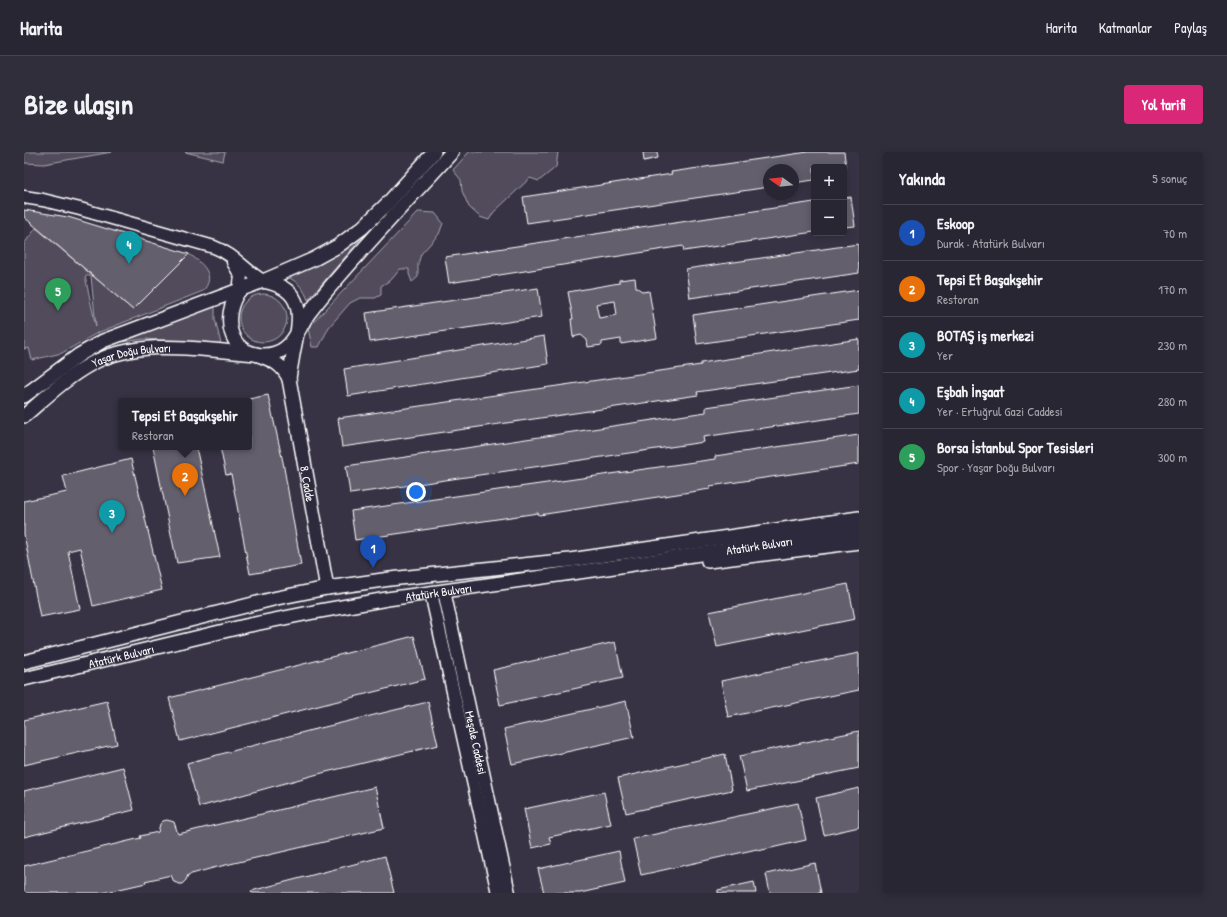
<!DOCTYPE html>
<html lang="tr">
<head>
<meta charset="utf-8">
<style>
  body { margin:0; font-family:"Patrick Hand",sans-serif; background:#312e3c; color:#f1f3f6 }
  .controls { position:absolute; right:12px; top:12px; display:grid; overflow:hidden; border-radius:4px; box-shadow:0 2px 10px #0003 }
  .controls button { width:36px; height:36px; display:grid; place-items:center; padding:0; border:0; border-bottom:1px solid #45434f; background:#292634; color:#f1f3f6; font:20px sans-serif }
  .compass { position:absolute; left:739px; top:12px; width:36px; height:36px; border-radius:50%; background:#292634; box-shadow:0 2px 10px #0003; rotate:285deg }
  .you { position:absolute; left:392px; top:340px; width:14px; height:14px; margin:-10px; border:3px solid #fff; border-radius:50%; background:#1a73e8; box-shadow:0 0 0 6px #1a73e833 }
  .badge { display:grid; place-items:center; width:26px; height:26px; border-radius:50%; background:#db2777; color:#fff; font-size:13px; font-weight:700 }
  .pin { position:absolute; translate:-50% -33px; filter:drop-shadow(0 1px 2px #0008) }
  .pin::after { content:''; position:absolute; top:21px; width:14px; height:12px; background:inherit; clip-path:polygon(0 0,100% 0,50% 100%) }
  .popup { position:absolute; left:94px; top:246px; width:134px; height:52px; box-sizing:border-box; display:grid; place-content:center; border-radius:4px; background:#292634; filter:drop-shadow(0 1px 3px #0005); font-size:13px; white-space:nowrap; color:#a5a5ac }
  .popup b { font-size:15px; color:#f1f3f6 }
  .popup::after { content:''; position:absolute; left:50%; top:100%; margin-left:-8px; border:8px solid transparent; border-top-color:#292634 }
  .list { margin:0; padding:0; list-style:none }
  h2 { display:flex; justify-content:space-between; align-items:center; height:52px; margin:0; padding:0 16px; font-size:17px }
  h2 small { font-size:13px; font-weight:400; color:#a5a5ac }
  .list li { display:grid; grid-template-columns:26px 1fr auto; gap:12px; align-items:center; box-sizing:border-box; height:56px; padding:0 16px; border-top:1px solid #45434f }
  .list b { display:block; font-size:15px; white-space:nowrap }
  .list p { margin:0; font-size:13px; white-space:nowrap; color:#a5a5ac }
  .list em { font-size:13px; font-style:normal; color:#a5a5ac }
  .map { position:relative; flex:none; width:835px; height:741px; overflow:hidden; border-radius:4px }
  header { display:flex; align-items:center; gap:24px; box-sizing:border-box; height:56px; padding:0 20px; background:#292634; border-bottom:1px solid #45434f }
  header strong { font-size:19px }
  nav { display:flex; gap:22px; margin-inline-start:auto; font-size:14px }
  .intro { display:flex; align-items:center; justify-content:space-between; box-sizing:border-box; height:96px; padding:0 24px }
  h1 { margin:0; font-size:28px }
  .button { padding:10px 18px; border-radius:4px; background:#db2777; color:#fff; font-size:14px; font-weight:700 }
  main { display:flex; gap:24px; padding:0 24px }
  aside { flex:1; background:#292634; border-radius:4px; box-shadow:0 2px 10px #0003 }
  .map>svg:first-child { display:block }
  .green { fill:#514c5c; stroke:#a8a6ae; fill-rule:evenodd }
  .building { fill:#635f6d; stroke:#fff; fill-rule:evenodd }
  .lines { fill:none; stroke-linecap:round; stroke-linejoin:round }
  .secondary-casing { stroke:#fff; stroke-width:15 }
  .primary-casing { stroke:#fff; stroke-width:16 }
  .secondary { stroke:#2f2a3d; stroke-width:12 }
  .primary { stroke:#2f2a3d; stroke-width:13 }
  .labels { text-anchor:middle; dominant-baseline:central; stroke-width:3; stroke-linejoin:round; paint-order:stroke }
  .street-label { font-size:12px; fill:#fff; stroke:#2f2a3d }
</style>
</head>
<body>
<header>
<strong>Harita</strong>
<nav><a>Harita</a><a>Katmanlar</a><a>Paylaş</a></nav>
</header>
<div class="intro"><h1>Bize ulaşın</h1><a class="button">Yol tarifi</a></div>
<main>
<div class="map">
<svg width="835" height="741" viewBox="0 0 835 741">
  <rect width="100%" height="100%" fill="#373345"/>
  <filter id="ink" filterUnits="userSpaceOnUse"><feTurbulence type="fractalNoise" baseFrequency=".025" numOctaves="2"/><feDisplacementMap in="SourceGraphic" scale="8" xChannelSelector="R" yChannelSelector="G"/><feConvolveMatrix kernelMatrix="1 2 1 2 8 2 1 2 1" color-interpolation-filters="sRGB"/></filter>
  <g filter="url(#ink)">
    <g class="green">
      <path d="M0,0H88L20,12L0,11Z"/>
      <path d="M161,0H201L199,9Z"/>
      <path d="M445,0H534L532,15L515,29L506,26L469,61L465,68L456,65L445,55L438,39L437,28L429,18Z"/>
      <path d="M394,60L411,61L419,71L415,82L397,102L394,112V125L388,130L385,122V117H376L368,127L357,134V143L351,146H336L326,151L305,175L295,195H288L284,176Z"/>
      <path d="M12,76L109,158L165,102C178,111 193,123 179,139L73,181L38,201L8,208L5,196L0,197V92ZM61,124H67L72,175Z"/>
      <path d="M339,84L284,148C280,137 275,131 264,125L297,112Z"/>
      <circle cx="239" cy="166" r="24"/>
      <path d="M191,152V167L197,192L120,187L98,190Z"/>
    </g>
    <g class="building">
      <path d="M619,0H633L634,6L620,9Z"/>
      <path d="M784,0H820L822,15H790V28L769,31V18H745V35L503,71L499,45L648,22L647,20Z"/>
      <path d="M827,45L831,74L820,75V46Z"/>
      <path d="M790,50V80L660,99L659,94L425,131L421,105L643,71L644,72Z"/>
      <path d="M0,58L44,65L165,102L109,158L0,65Z"/>
      <path d="M834,92L835,121L666,146L662,117Z"/>
      <path d="M611,126L612,135L619,140L625,139L633,186L597,192V187L578,190V193L564,195L563,188L557,183L549,185L547,167H549L544,140L595,131V128ZM591,149L593,163L575,166L572,152Z"/>
      <path d="M514,136L518,165L346,190L342,161Z"/>
      <path d="M835,138V168L673,192L669,163Z"/>
      <path d="M520,184L524,212L324,244L320,217Z"/>
      <path d="M835,187V217L673,240L674,243L318,295L314,266L677,213V211Z"/>
      <path d="M835,233V262L679,285L680,290L326,342L322,314L682,260V255Z"/>
      <path d="M244,243L259,310L277,413L226,422L207,322L202,323L196,295H225V247Z"/>
      <path d="M835,283V312L686,334V337L515,363L514,361L331,388L327,359L691,307V304Z"/>
      <path d="M129,295H172L196,405L153,411Z"/>
      <path d="M107,307L138,438L69,454L56,396L44,399L56,457L16,465L0,382V349L43,340L39,324Z"/>
      <path d="M824,432L831,467L693,495L685,460Z"/>
      <path d="M390,484L401,527L156,589L145,546Z"/>
      <path d="M591,490L599,526L476,553L469,518Z"/>
      <path d="M835,501V538L704,565L697,529Z"/>
      <path d="M83,549L93,592L0,613V568Z"/>
      <path d="M602,549L610,585L488,612L480,577Z"/>
      <path d="M404,550L414,593L294,622L175,655L163,611L284,579Z"/>
      <path d="M835,579V616L723,639L715,604Z"/>
      <path d="M701,602L708,638L602,661L594,626Z"/>
      <path d="M99,615L110,658L0,685V639Z"/>
      <path d="M351,635L360,676L189,716L164,723L162,728L158,732H155L150,730L147,723L121,729L122,731L78,741H0V714L117,686L116,684L134,680L136,672L139,669L143,668L150,670L154,682Z"/>
      <path d="M835,636V675L800,683L792,646Z"/>
      <path d="M580,640L587,672L525,685L527,692L508,696L500,657Z"/>
      <path d="M774,651L782,688L734,699L733,697L617,723L609,687Z"/>
      <path d="M595,699L601,731L556,741H520L514,717Z"/>
      <path d="M361,704L370,741H228L227,739Z"/>
      <path d="M791,711L797,741H746L742,722Z"/>
      <path d="M730,730L732,741H694V738Z"/>
    </g>
    <g class="lines">
      <g class="secondary-casing">
        <g id="secondary">
          <path d="M0,45L19,48L56,57L190,95C211,103 220,118 239,129"/>
          <path d="M209,110L217,124L215,139"/>
          <path id="s1" d="M420,439L485,741"/>
          <path d="M407,441L474,741"/>
        </g>
      </g>
      <g class="primary-casing">
        <g id="primary">
          <path d="M239,129C284,137 276,168 269,202C268,210 266,218 265,227"/>
          <path d="M215,139C198,163 203,202 239,203C247,203 255,201 261,196C272,188 277,172 285,161C292,152 299,143 306,135C345,89 387,45 428,0"/>
          <path d="M0,244L55,203L79,189L239,129L290,107L314,94L338,76L363,52L410,0"/>
          <path id="s2" d="M0,264C21,246 43,225 67,212C117,185 179,198 232,202C247,208 258,211 265,227L303,436"/>
          <path d="M684,409L835,390"/>
          <path d="M0,510L253,446L303,436L366,427L546,408L835,366"/>
          <path id="s3" d="M0,527L221,474L290,460L363,447L583,416L835,378"/>
        </g>
      </g>
      <use href="#secondary" class="secondary"/>
      <use href="#primary" class="primary"/>
    </g>
  </g>
  <g class="labels">
    <g class="street-label">
      <text stroke="none"><textPath href="#s2" startOffset="127">Yaşar Doğu Bulvarı</textPath></text>
      <text stroke="none"><textPath href="#s2" startOffset="402">8. Cadde</textPath></text>
      <text stroke="none"><textPath href="#s3" startOffset="748">Atatürk Bulvarı</textPath></text>
      <text stroke="none"><textPath href="#s3" startOffset="424">Atatürk Bulvarı</textPath></text>
      <text stroke="none"><textPath href="#s3" startOffset="100">Atatürk Bulvarı</textPath></text>
      <text stroke="none"><textPath href="#s1" startOffset="155">Meşale Caddesi</textPath></text>
    </g>
  </g>
</svg>
<div class="controls">
<button>+</button>
<button>−</button>
</div>
<svg class="compass" viewBox="-18 -18 36 36"><path d="M0-13l5 13h-10z" fill="#e53935"/><path d="M0 13l5-13h-10z" fill="#a5a5ac"/></svg>
<div class="you"></div>
<div class="pin badge" style="left:349px;top:416px;background:#1a4fb4">1</div>
<div class="pin badge" style="left:161px;top:344px;background:#e8710a">2</div>
<div class="popup"><b>Tepsi Et Başakşehir</b>Restoran</div>
<div class="pin badge" style="left:88px;top:381px;background:#0f9aa8">3</div>
<div class="pin badge" style="left:105px;top:112px;background:#0f9aa8">4</div>
<div class="pin badge" style="left:34px;top:159px;background:#2e9e5b">5</div>
</div>
<aside>
<h2>Yakında<small>5 sonuç</small></h2>
<ul class="list">
<li><span class="badge" style="background:#1a4fb4">1</span><div><b>Eskoop</b><p>Durak · Atatürk Bulvarı</p></div><em>70 m</em></li>
<li><span class="badge" style="background:#e8710a">2</span><div><b>Tepsi Et Başakşehir</b><p>Restoran</p></div><em>170 m</em></li>
<li><span class="badge" style="background:#0f9aa8">3</span><div><b>BOTAŞ iş merkezi</b><p>Yer</p></div><em>230 m</em></li>
<li><span class="badge" style="background:#0f9aa8">4</span><div><b>Eşbah İnşaat</b><p>Yer · Ertuğrul Gazi Caddesi</p></div><em>280 m</em></li>
<li><span class="badge" style="background:#2e9e5b">5</span><div><b>Borsa İstanbul Spor Tesisleri</b><p>Spor · Yaşar Doğu Bulvarı</p></div><em>300 m</em></li>
</ul>
</aside>
</main>
</body>
</html>
